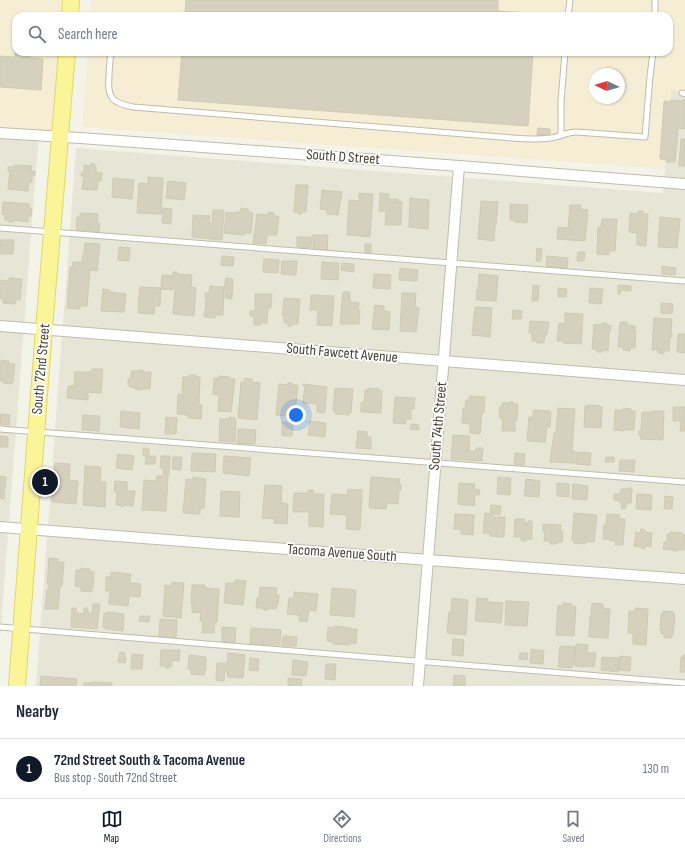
<!DOCTYPE html>
<html lang="en">
<head>
<meta charset="utf-8">
<style>
  body { margin:0; font-family:"Sofia Sans Condensed",sans-serif; background:#f6f6f7; color:#1f2937 }
  .compass { position:absolute; left:589px; top:68px; width:36px; height:36px; border-radius:50%; background:#fff; box-shadow:0 1px 3px #0004; rotate:274deg }
  .you { position:absolute; left:296px; top:415px; width:14px; height:14px; margin:-10px; border:3px solid #fff; border-radius:50%; background:#1a73e8; box-shadow:0 0 0 6px #1a73e833 }
  .badge { display:grid; place-items:center; width:26px; height:26px; border-radius:50%; background:#111827; color:#fff; font-size:13px; font-weight:700 }
  .pin { position:absolute; translate:-50% -50%; border:2px solid #fff; box-shadow:0 1px 4px #0006 }
  .list { margin:0; padding:0; list-style:none }
  h2 { display:flex; justify-content:space-between; align-items:center; height:52px; margin:0; padding:0 16px; font-size:17px }
  h2 small { font-size:13px; font-weight:400; color:#747a83 }
  .list li { display:grid; grid-template-columns:26px 1fr auto; gap:12px; align-items:center; box-sizing:border-box; height:60px; padding:0 16px; border-top:1px solid #e0e1e3 }
  .list b { display:block; font-size:15px; white-space:nowrap }
  .list p { margin:0; font-size:13px; white-space:nowrap; color:#747a83 }
  .list em { font-size:13px; font-style:normal; color:#747a83 }
  .icon { flex:none; width:22px; height:22px; fill:none; stroke:currentColor; stroke-width:2; stroke-linecap:round; stroke-linejoin:round }
  .map { position:relative; flex:none; width:685px; height:686px; overflow:hidden }
  .search { position:absolute; background:#fff; box-shadow:0 1px 3px #0004; left:12px; right:12px; top:12px; height:44px; display:flex; align-items:center; gap:10px; box-sizing:border-box; padding:0 14px; border-radius:12px; color:#747a83; font-size:15px }
  .sheet { height:112px; background:#fff }
  nav { display:flex; justify-content:space-around; align-items:center; box-sizing:border-box; height:56px; border-top:1px solid #e0e1e3; background:#fff; font-size:11px; color:#747a83 }
  nav a { display:grid; justify-items:center; gap:2px }
  nav .on { color:#111827 }
  .map>svg:first-child { display:block }
  .residential { fill:#e7e6d6 }
  .commercial { fill:#f5eed4; fill-rule:evenodd }
  .building { fill:#d5d1be; stroke:#cfcab1 }
  .lines { fill:none; stroke-linecap:round; stroke-linejoin:round }
  .service-casing { stroke:#bfbcab; stroke-width:7 }
  .minor-casing { stroke:#bfbcab; stroke-width:12 }
  .primary-casing { stroke:#e0d769; stroke-width:18 }
  .service { stroke:#fff; stroke-width:5 }
  .minor { stroke:#fff; stroke-width:10 }
  .primary { stroke:#fbf599; stroke-width:16 }
  .labels { text-anchor:middle; dominant-baseline:central; stroke-width:3.5; stroke-linejoin:round; paint-order:stroke }
  .street-label { font-size:15px; fill:#474437; stroke:#fff }
</style>
</head>
<body>
<div class="map">
<svg width="685" height="686" viewBox="0 0 685 686">
  <rect width="100%" height="100%" fill="#f3f3e8"/>
  <g class="residential">
    <path d="M671,90L685,91V686H36L76,148L663,193Z"/>
    <path d="M0,130L39,132L0,639Z"/>
  </g>
  <g class="commercial">
    <path d="M0,0H71L70,16H16V52H67L60,136L0,133Z"/>
    <path d="M91,0H685V91L671,90L665,169L82,127L88,52H669V16H90ZM595,74H619V98H595Z"/>
  </g>
  <g class="building">
    <path d="M186,0H498V11L527,13V16H185Z"/>
    <path d="M182,52H524V53L533,54L528,126L178,100Z"/>
    <path d="M15,53L30,54V58L43,59L41,90L0,87V56L15,57Z"/>
    <path d="M671,100L682,101V100H685V129L678,128L675,162H666L667,160L660,159L664,101L671,102Z"/>
    <path d="M538,128L550,129V136L537,135Z"/>
    <path d="M681,139H685V166H679Z"/>
    <path d="M91,163L95,164V166H96V172L102,173L101,181H98L97,190L82,189L84,176H81L82,172H84V165L91,166Z"/>
    <path d="M15,165L32,166L31,171H35V176H32V182H29L28,191L8,189L10,171H8V167H15Z"/>
    <path d="M148,177L163,178L161,214L137,213L139,183L148,184Z"/>
    <path d="M113,178L134,180L132,199L112,197Z"/>
    <path d="M168,181L186,183L184,200L166,198Z"/>
    <path d="M296,185H308L306,212H302L301,214H298V212H294Z"/>
    <path d="M322,190L342,192L338,215L327,214V210L320,209Z"/>
    <path d="M359,193L373,194L370,237L347,235L349,200L359,201Z"/>
    <path d="M380,193L389,194V199H398V201L402,202L401,225H385L386,211H379Z"/>
    <path d="M410,198L429,200L428,229L409,227Z"/>
    <path d="M481,201L498,202L496,225H495L494,241L478,239Z"/>
    <path d="M3,202L29,204V208H32L31,216H28V222L13,220V222H9V220H5V215L2,214Z"/>
    <path d="M510,204L528,205L527,223L514,222V220H510Z"/>
    <path d="M570,205H581L580,209L588,210L585,241L557,239L558,227L568,228Z"/>
    <path d="M163,208L172,209L171,224L162,223Z"/>
    <path d="M241,208L248,209V212L253,213L251,233H244V235L224,233L226,212L237,213V212H240Z"/>
    <path d="M213,210H224L222,240L192,237L193,215L210,216L209,223H212Z"/>
    <path d="M638,211H643V214H648L646,246L637,245V233L629,232L630,213L638,214Z"/>
    <path d="M268,212L274,213V216H279L277,235H267L266,244L253,243L257,214L268,215Z"/>
    <path d="M80,213L98,214L97,223H100L99,233L76,232L77,217H80Z"/>
    <path d="M660,217L680,219L677,248L658,247Z"/>
    <path d="M602,219H617L615,251H609V255L597,254L598,227L601,228Z"/>
    <path d="M313,235H328L327,250H313Z"/>
    <path d="M297,237H312L311,248L297,247Z"/>
    <path d="M0,240H14L13,254H0Z"/>
    <path d="M85,243L100,244L97,271L90,270L87,306H80V309L67,308L70,267H72L73,262H82L83,254H84Z"/>
    <path d="M365,244H371V253L365,252Z"/>
    <path d="M119,247L130,248L129,261L118,260Z"/>
    <path d="M537,248L542,249L541,261H536Z"/>
    <path d="M578,252H585L584,261H577Z"/>
    <path d="M222,256L234,257L233,266L221,265Z"/>
    <path d="M547,256L568,258L567,268L546,266Z"/>
    <path d="M264,259L279,260L278,273L263,272Z"/>
    <path d="M282,261H297L296,275L281,274Z"/>
    <path d="M322,262L339,263L338,280L321,279Z"/>
    <path d="M342,263L354,264V272L341,270Z"/>
    <path d="M662,266L676,268L675,275L662,274Z"/>
    <path d="M400,268L418,270L417,281L399,280Z"/>
    <path d="M173,272H177V274L192,275L191,287L196,288L194,316L173,314L175,289H172V290L161,289L162,275L173,276Z"/>
    <path d="M374,274L391,275L390,289L373,288Z"/>
    <path d="M479,274L498,276L496,301L476,300L477,290H478Z"/>
    <path d="M9,278L22,279L20,300H16L15,304L3,303V299L0,298V280L9,281Z"/>
    <path d="M226,278L233,279L232,299L225,298L226,290H224Z"/>
    <path d="M533,285L539,286L538,301H532Z"/>
    <path d="M618,285L631,286V291L621,290L620,294H618Z"/>
    <path d="M210,286L224,287L223,315H215V318L204,317V313H205L206,298H205V293H209Z"/>
    <path d="M140,287L161,288L160,306H155L154,314L138,313L139,296Z"/>
    <path d="M558,288L567,289L566,297H558Z"/>
    <path d="M590,288L603,289L601,304L589,303Z"/>
    <path d="M103,289L110,290V292L126,294L124,312L101,311Z"/>
    <path d="M343,292H350V302L359,303L358,310H360L359,324H340Z"/>
    <path d="M402,293H416L415,307L419,308L416,332L400,331Z"/>
    <path d="M255,294H272L271,308H268L267,323H261V325H254V316H250V311H255Z"/>
    <path d="M311,295L334,296L332,326L317,325L318,310H310Z"/>
    <path d="M284,298L300,299L298,324H293L292,326H288V323H284V316H282Z"/>
    <path d="M661,303L673,304L672,314L661,313Z"/>
    <path d="M375,305L384,306V311L390,312L389,330L372,329Z"/>
    <path d="M475,307L492,308L490,337L472,335Z"/>
    <path d="M513,310L522,311L521,319H512Z"/>
    <path d="M565,313L583,314L581,344L563,343L564,341H557L559,323L565,324Z"/>
    <path d="M654,318L672,319L671,332L672,333V337H670L669,351H664V354L658,353V350H652Z"/>
    <path d="M530,321L549,322L547,335L545,334L544,342L543,343H537L536,341H532V333H529Z"/>
    <path d="M620,322H627V325L635,326V331H636L635,348H630V351L623,350V347H618Z"/>
    <path d="M602,323H607V325L611,326L610,332H609L608,351L603,350L602,352H597V350L592,349L594,324L601,325Z"/>
    <path d="M678,334H685V353L677,352Z"/>
    <path d="M1,360L9,361V364H15L13,382H12V384L3,383V381H0V362L1,363Z"/>
    <path d="M92,369H103L101,393L88,392V400L67,398L68,386H74L75,372H91Z"/>
    <path d="M139,370H143V372H151L150,389H140V390L135,389V388L130,387L128,385V379L131,377V371H139Z"/>
    <path d="M189,375H196V377H200L199,403H192V404L202,405L201,419L188,418V415L177,414L178,394L182,395L183,377H189Z"/>
    <path d="M219,376L230,377L229,379H235L231,412L218,411L219,395L213,394L214,378H219Z"/>
    <path d="M245,378L252,379V382L260,383L257,420L238,418L241,382H244Z"/>
    <path d="M288,383H292V385H298L295,412H288V416L276,415L279,384L288,385Z"/>
    <path d="M303,384L327,387L325,413L317,412V404L303,403L305,386H303Z"/>
    <path d="M335,388L353,389L351,413H349V415L335,414V411H333Z"/>
    <path d="M368,388L379,389V391H382L381,413L361,412V402L364,403L365,390H368Z"/>
    <path d="M470,396L485,397L484,413H482L480,434L470,433V424L462,423L463,408H465L466,400H469Z"/>
    <path d="M395,397L415,398L414,409H411V419H406V424L393,423Z"/>
    <path d="M509,402H513V404H518L517,421L515,420V431H502L503,419H501V417H499L500,407H502V403H509Z"/>
    <path d="M587,405L600,406V407H602L601,428L584,427L585,406L587,407Z"/>
    <path d="M673,407H685V431H680L681,421H673Z"/>
    <path d="M558,408L575,409L572,451H575V463L550,462L554,433H556Z"/>
    <path d="M623,408L631,409V411H635L634,430H624V431L614,430L615,410H623Z"/>
    <path d="M534,410L550,411L551,412L550,427H547L545,442L527,441L529,417H533V411Z"/>
    <path d="M121,411L140,413L139,429L120,427Z"/>
    <path d="M652,411H664L663,440L640,439L641,435H639V431H641L642,412H652Z"/>
    <path d="M0,414L10,415L9,425L0,424Z"/>
    <path d="M83,415L100,416L99,431L82,430Z"/>
    <path d="M166,417L177,418L176,434H165Z"/>
    <path d="M229,417L235,418V420H236L235,442L219,441L220,419H229Z"/>
    <path d="M310,421L326,423L325,437L308,435Z"/>
    <path d="M282,422L293,423L292,436H282Z"/>
    <path d="M411,424L419,425V430L410,429Z"/>
    <path d="M238,429L256,430L255,444L237,443Z"/>
    <path d="M358,431L367,432V437H371V449L356,448Z"/>
    <path d="M453,435L470,436L469,451H476V448H483L482,461L451,459Z"/>
    <path d="M0,436L8,437V447H0Z"/>
    <path d="M143,448L149,449V456H156L155,464H145L146,456L143,455Z"/>
    <path d="M577,452L591,453L590,465L576,464Z"/>
    <path d="M192,453L216,454L215,472L191,471Z"/>
    <path d="M515,453L525,454L524,465L514,464Z"/>
    <path d="M118,454L134,456L132,470L116,468Z"/>
    <path d="M161,456H170L169,475L163,474V468H160Z"/>
    <path d="M224,456L251,458L249,476L223,473Z"/>
    <path d="M173,457H182L181,470L172,469Z"/>
    <path d="M606,457H614V462H605Z"/>
    <path d="M620,460H635L634,472L619,471Z"/>
    <path d="M55,463L70,464L69,480L78,481L76,504L52,502Z"/>
    <path d="M85,466L101,467L100,482H106L105,507L83,505Z"/>
    <path d="M0,476L6,477L4,499L0,498Z"/>
    <path d="M157,476H168L166,511L142,510L144,480L156,481Z"/>
    <path d="M193,477L206,479L204,508H200V514L183,513L186,479L193,480Z"/>
    <path d="M371,477L400,479L399,484H401V490H399L398,504L387,503L386,509L369,508Z"/>
    <path d="M498,477L511,478L510,495L497,494Z"/>
    <path d="M526,479L540,481L539,497L524,496Z"/>
    <path d="M115,481L127,482V491H135L133,506L123,505V507L120,506V505H116L117,492H114Z"/>
    <path d="M459,483L475,484L474,489L480,490L479,495H475L474,506L458,504Z"/>
    <path d="M557,483L569,484V497L557,496Z"/>
    <path d="M573,484L588,486L587,500L572,499Z"/>
    <path d="M265,485L282,486L281,503L288,504L287,524L274,523L275,519L262,518Z"/>
    <path d="M628,488H632L631,503H627V504H625H626V508L622,509L621,508L622,504L620,503V501L614,500V494H620L621,489H628Z"/>
    <path d="M348,489L362,490V496L360,530L346,529L347,515L330,514L332,494L347,495Z"/>
    <path d="M308,490H313V494H324L323,527L309,526V512H293L294,493H308Z"/>
    <path d="M221,491L240,492L239,517L220,516Z"/>
    <path d="M637,494L652,495L651,510L636,509Z"/>
    <path d="M665,496L673,497L672,509H664Z"/>
    <path d="M491,505L501,506L500,515L493,514V517H505L504,537L490,536V533H483L485,513L490,514Z"/>
    <path d="M574,513L597,515L594,542H586L585,544L574,543V541H572Z"/>
    <path d="M455,514L474,515L473,535L461,534V530L454,529Z"/>
    <path d="M607,514L620,515V519H625L623,545H615L616,541H611V540L603,539L604,525H606Z"/>
    <path d="M515,519H525L524,523H528V521H532V539H526V541H521V537H514Z"/>
    <path d="M543,524L561,525L560,531H563L562,542H557V544H550V541H544L545,533L543,532Z"/>
    <path d="M641,529L645,530V532L652,533L651,547L645,546V549L641,548V547L634,546L636,532L640,533Z"/>
    <path d="M670,532L682,533V535H685L684,550H678L677,551H673V550L663,549L664,542H667V534H670Z"/>
    <path d="M49,558L58,559V562H64L62,586H60L58,609H45L47,589H49V584H47Z"/>
    <path d="M81,568L90,569V572H94L93,588H92V592L81,591V587L75,586L76,570H81Z"/>
    <path d="M111,572L131,574L130,583L141,584L140,597L129,596L128,606L109,604L110,591H106V577H111Z"/>
    <path d="M235,580L246,581L243,605L224,603L226,583H235Z"/>
    <path d="M172,582L184,583L181,618L163,616L165,585L171,586Z"/>
    <path d="M192,585H205V588L219,589L217,622H215L214,633H202L203,621H200L201,613L192,612V604H191Z"/>
    <path d="M260,587L277,588L276,595H279L278,605H277L276,609L268,608V610H263V608H256L257,598H259Z"/>
    <path d="M332,588L356,590L354,617L330,615Z"/>
    <path d="M294,592L318,594L316,611L309,610L307,622L299,621V615L287,614L289,598H294Z"/>
    <path d="M452,598L468,600L466,635L447,633L449,612H451Z"/>
    <path d="M477,598L488,599V602L503,603L501,623L475,621Z"/>
    <path d="M506,601L529,602L527,626L505,625Z"/>
    <path d="M563,603L572,604L571,606L576,607L574,636L556,635L558,605L563,606Z"/>
    <path d="M592,603L603,604V608L610,609L608,638L589,637L590,616H591Z"/>
    <path d="M93,604H100L97,629L71,627L72,608H76V613L84,614V608H88V613L92,614Z"/>
    <path d="M635,608L648,609L646,645L633,644V633H628L629,611H635Z"/>
    <path d="M663,611L674,612L673,615H675L673,635H672V638H664V634H661V630H660L661,614H663Z"/>
    <path d="M107,612L124,614L123,631L105,629L106,628L103,627L104,613L107,614Z"/>
    <path d="M140,616H150L149,622L139,621Z"/>
    <path d="M160,619L177,620L176,638L159,637Z"/>
    <path d="M334,626L351,628V629H357L356,644L350,643V645L333,644V642L327,641L328,627L334,628Z"/>
    <path d="M222,627L236,628L235,643L222,642Z"/>
    <path d="M251,628L281,630L280,645L250,644Z"/>
    <path d="M283,636L297,637L296,646H282Z"/>
    <path d="M453,639L464,640L463,656L452,655Z"/>
    <path d="M576,644L588,645L587,653H596L594,667L586,666V667L575,666V665H574Z"/>
    <path d="M560,646L575,647L572,668L558,667Z"/>
    <path d="M531,649L544,651L543,664L530,663Z"/>
    <path d="M161,650H180L179,661L172,660V666H169V668H166V666H160Z"/>
    <path d="M120,652L125,653L124,656L126,657L125,663L118,662Z"/>
    <path d="M228,653L245,655L243,678L228,677L226,669Z"/>
    <path d="M520,653H528L527,660L519,659Z"/>
    <path d="M132,654L143,655L142,669H131Z"/>
    <path d="M189,655L206,657V670H205L204,675L191,674V669H188Z"/>
    <path d="M683,655H685V672H680L681,657H683Z"/>
    <path d="M620,656L631,657L630,671L619,670Z"/>
    <path d="M602,657L619,658L618,672L601,670Z"/>
    <path d="M250,658L259,659L258,671L249,670Z"/>
    <path d="M293,660L308,662L306,676L292,675Z"/>
    <path d="M217,663H225L224,681L216,680Z"/>
    <path d="M326,664H336L335,680L325,679Z"/>
    <path d="M454,675L465,676V686H453Z"/>
    <path d="M41,676L77,679L76,686H40Z"/>
    <path d="M288,678L302,679L301,686H288Z"/>
    <path d="M92,682L112,683V686H84V683H92Z"/>
  </g>
  <g class="lines">
    <g class="service-casing">
      <g id="service">
        <path d="M568,16L570,0"/>
        <path d="M655,16V0"/>
        <path d="M111,52C110,60 109,69 109,77C107,99 113,103 133,107L512,138C524,139 537,140 550,138C560,137 566,132 577,132L645,137L650,76L653,52"/>
        <path d="M682,93L685,94"/>
        <path d="M561,135V101L565,52"/>
        <path d="M0,228L685,281"/>
        <path d="M0,429L685,482"/>
        <path d="M0,627L685,683"/>
      </g>
    </g>
    <g class="minor-casing">
      <g id="minor">
        <path d="M0,133L80,138L459,166L685,184"/>
        <path d="M0,326L685,380"/>
        <path d="M0,527L428,560L685,579"/>
        <path d="M418,686L459,166"/>
      </g>
    </g>
    <g class="primary-casing">
      <g id="primary">
        <path d="M70,16L71,0"/>
        <path d="M17,686L44,329L67,52"/>
      </g>
    </g>
    <use href="#service" class="service"/>
    <use href="#minor" class="minor"/>
    <use href="#primary" class="primary"/>
  </g>
  <g class="labels">
    <g class="street-label">
      <text transform="translate(343 157) rotate(4)">South D Street</text>
      <text transform="translate(342 353) rotate(5)">South Fawcett Avenue</text>
      <text transform="translate(41 369) rotate(-85)">South 72nd Street</text>
      <text transform="translate(438 426) rotate(-85)">South 74th Street</text>
      <text transform="translate(342 553) rotate(4)">Tacoma Avenue South</text>
    </g>
  </g>
</svg>
<svg class="compass" viewBox="-18 -18 36 36"><path d="M0-13l5 13h-10z" fill="#e53935"/><path d="M0 13l5-13h-10z" fill="#747a83"/></svg>
<div class="you"></div>
<div class="pin badge" style="left:45px;top:482px">1</div>
<div class="search"><svg class="icon" aria-label="search" viewBox="0 0 24 24"><circle cx="10" cy="10" r="6"/><path d="M15 15l6 6"/></svg>Search here</div>
</div>
<section class="sheet">
<h2>Nearby<small></small></h2>
<ul class="list">
<li><span class="badge">1</span><div><b>72nd Street South &amp; Tacoma Avenue</b><p>Bus stop · South 72nd Street</p></div><em>130 m</em></li>
</ul>
</section>
<nav>
<a class="on"><svg class="icon" aria-label="map" viewBox="0 0 24 24"><path d="M3 6l6-2 6 2 6-2v14l-6 2-6-2-6 2zM9 4v14M15 6v14"/></svg>Map</a>
<a><svg class="icon" aria-label="directions" viewBox="0 0 24 24"><path d="M12 3l9 9-9 9-9-9zM9 14v-3h6M13 9l2 2-2 2"/></svg>Directions</a>
<a><svg class="icon" aria-label="saved" viewBox="0 0 24 24"><path d="M7 4h10v16l-5-4-5 4z"/></svg>Saved</a>
</nav>
</body>
</html>
